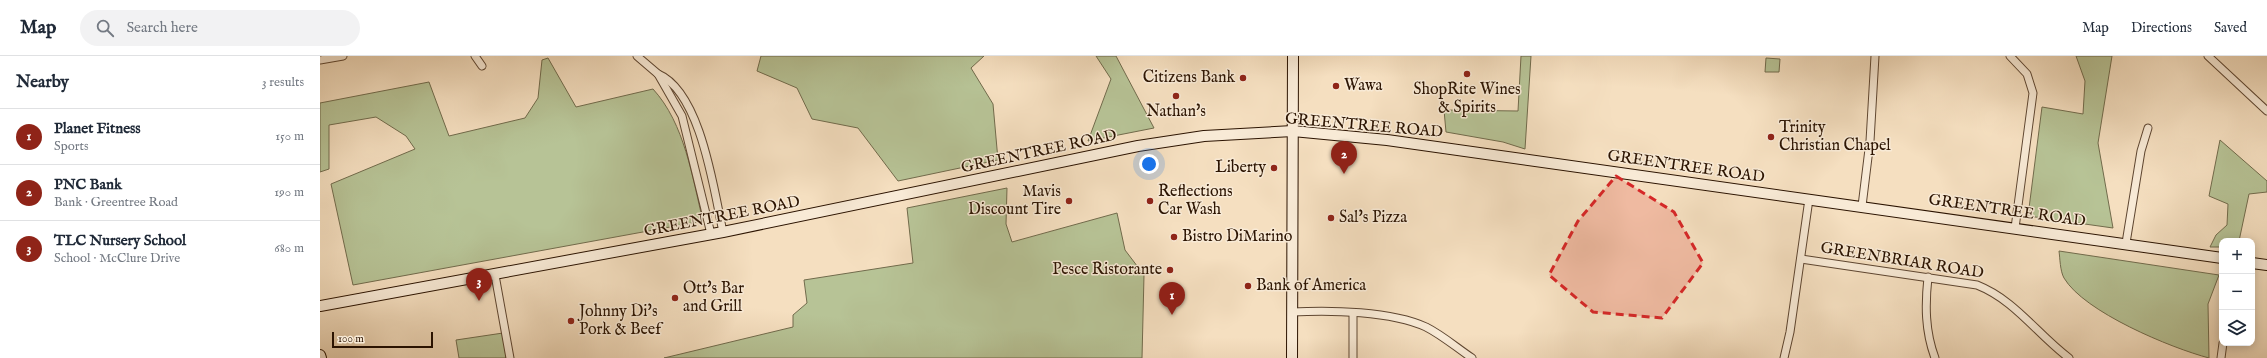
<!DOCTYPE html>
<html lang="en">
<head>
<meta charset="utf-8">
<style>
  body { margin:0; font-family:"IM FELL English",serif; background:#f2f2f3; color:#1f2937 }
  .controls { position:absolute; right:12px; bottom:12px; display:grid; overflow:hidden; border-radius:8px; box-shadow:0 2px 10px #0003 }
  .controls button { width:36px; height:36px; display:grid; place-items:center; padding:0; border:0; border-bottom:1px solid #e0e1e3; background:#fff; color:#1f2937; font:20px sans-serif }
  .scale { position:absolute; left:12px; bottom:10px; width:101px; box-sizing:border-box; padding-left:4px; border:2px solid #2b1301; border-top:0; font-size:11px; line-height:14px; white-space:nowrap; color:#2b1301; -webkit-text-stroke:3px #f8ead6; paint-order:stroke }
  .you { position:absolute; left:829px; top:108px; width:14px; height:14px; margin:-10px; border:3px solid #fff; border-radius:50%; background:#1a73e8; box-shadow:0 0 0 6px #1a73e833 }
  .badge { display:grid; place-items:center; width:26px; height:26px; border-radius:50%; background:#8f2418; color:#fff; font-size:13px; font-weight:700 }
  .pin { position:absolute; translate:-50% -33px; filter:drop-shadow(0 1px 2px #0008) }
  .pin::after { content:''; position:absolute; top:21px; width:14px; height:12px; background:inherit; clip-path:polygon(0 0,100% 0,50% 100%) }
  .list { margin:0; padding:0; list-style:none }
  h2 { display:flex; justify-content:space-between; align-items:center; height:52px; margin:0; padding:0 16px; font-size:17px }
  h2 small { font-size:13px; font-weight:400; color:#747a83 }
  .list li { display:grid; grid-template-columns:26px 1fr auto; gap:12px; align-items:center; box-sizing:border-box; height:56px; padding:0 16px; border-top:1px solid #e0e1e3 }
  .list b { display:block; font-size:15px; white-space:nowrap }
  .list p { margin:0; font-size:13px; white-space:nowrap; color:#747a83 }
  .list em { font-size:13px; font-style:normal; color:#747a83 }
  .icon { flex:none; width:22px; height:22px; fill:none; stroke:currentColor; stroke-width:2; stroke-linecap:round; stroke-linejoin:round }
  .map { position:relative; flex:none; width:1947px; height:302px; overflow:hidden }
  header { display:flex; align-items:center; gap:24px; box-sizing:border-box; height:56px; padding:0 20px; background:#fff; border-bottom:1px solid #e0e1e3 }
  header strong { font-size:19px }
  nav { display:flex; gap:22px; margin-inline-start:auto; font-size:14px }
  .search { width:280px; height:36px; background:#f2f2f3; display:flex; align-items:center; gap:10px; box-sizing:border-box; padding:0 14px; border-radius:22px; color:#747a83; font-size:15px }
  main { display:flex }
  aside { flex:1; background:#fff }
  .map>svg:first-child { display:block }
  .green { fill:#b7c396; stroke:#716b4c }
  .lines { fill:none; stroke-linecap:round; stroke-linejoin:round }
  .street-casing { stroke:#5e4631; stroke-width:9 }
  .secondary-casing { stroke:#2b1301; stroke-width:12 }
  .street { stroke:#f8ead6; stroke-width:7 }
  .secondary { stroke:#f8ead6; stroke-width:10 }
  .marked { fill:#d62828; fill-opacity:0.2; stroke:#d62828; stroke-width:3; stroke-dasharray:8 5; stroke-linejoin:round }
  .poi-dot { fill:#8f2418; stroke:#f8ead6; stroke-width:1.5 }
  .labels { text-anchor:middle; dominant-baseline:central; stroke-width:3; stroke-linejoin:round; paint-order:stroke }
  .poi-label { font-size:16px; fill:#2b1301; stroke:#f8ead6; text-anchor:start }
  .street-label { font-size:16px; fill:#2b1301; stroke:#f8ead6 }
</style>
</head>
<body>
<header>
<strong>Map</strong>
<div class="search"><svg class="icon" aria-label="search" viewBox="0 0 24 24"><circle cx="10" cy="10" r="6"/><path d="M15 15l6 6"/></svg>Search here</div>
<nav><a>Map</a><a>Directions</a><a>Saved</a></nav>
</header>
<main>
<aside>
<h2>Nearby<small>3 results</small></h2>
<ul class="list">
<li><span class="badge">1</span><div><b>Planet Fitness</b><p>Sports</p></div><em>150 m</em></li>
<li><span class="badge">2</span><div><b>PNC Bank</b><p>Bank · Greentree Road</p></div><em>190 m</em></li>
<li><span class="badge">3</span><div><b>TLC Nursery School</b><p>School · McClure Drive</p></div><em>680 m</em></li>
</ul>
</aside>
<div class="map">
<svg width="1947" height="302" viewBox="0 0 1947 302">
  <rect width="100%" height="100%" fill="#f5dfc0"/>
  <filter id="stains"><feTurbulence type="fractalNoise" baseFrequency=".005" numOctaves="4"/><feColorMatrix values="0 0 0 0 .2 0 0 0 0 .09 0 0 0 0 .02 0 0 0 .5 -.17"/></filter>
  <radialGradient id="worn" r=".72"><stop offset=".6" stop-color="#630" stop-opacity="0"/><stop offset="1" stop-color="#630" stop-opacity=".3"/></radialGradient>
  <g class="green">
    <path d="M441,0H664L651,12L673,48L678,104L578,125L538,72L492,63L477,32L437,15Z"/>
    <path d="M776,0H796L834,72L768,85L791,23Z"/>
    <path d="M1201,0H1211L1205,93L1183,86L1126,76L1124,54L1198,55Z"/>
    <path d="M1756,0H1792L1778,87L1793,172L1708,160L1722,51L1763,58L1765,25Z"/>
    <path d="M228,2L256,51L333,33C365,68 372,121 383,165L33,229L11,128L95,93L86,80L56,61L9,69V113L0,116V47L109,26L129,80L205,62L218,42L222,4Z"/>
    <path d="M1446,2L1460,3L1459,16H1445Z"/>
    <path d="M1900,84L1947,125V136L1929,138L1919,185H1902V191H1890L1896,179L1907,169L1908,148L1889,140Z"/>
    <path d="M687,132L686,168L692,186L797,157L805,194L824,219L822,302H344L473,271V259L487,247L484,224L593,207L587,152Z"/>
    <path d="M1739,195L1899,219L1888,248L1889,302C1851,292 1764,256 1744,222C1740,215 1740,202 1739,195Z"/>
    <path d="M183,277L186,302H139L136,284Z"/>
  </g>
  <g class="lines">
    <g class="street-casing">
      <g id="street">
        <path d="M155,0L162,10"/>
        <path d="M317,0L338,18L362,60L391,178"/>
        <path d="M1690,0L1707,18L1713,37L1695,172"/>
        <path d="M1888,0L1947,55"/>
        <path d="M0,4L23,0"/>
        <path d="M338,18C381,36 394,135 403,176"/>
        <path d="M1542,150L1550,85L1555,0"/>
        <path d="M1806,187L1821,95L1828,72"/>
        <path d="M1481,203L1657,229C1695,244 1717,278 1749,302"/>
        <path d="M175,219L190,302"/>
        <path d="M1608,221C1605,249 1605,275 1615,302"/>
        <path d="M972,256C1011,254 1071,255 1106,271C1122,279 1137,292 1152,302"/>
        <path d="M1033,302V257"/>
        <path d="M1464,302L1470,276L1489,143"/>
        <path d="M1901,302L1903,287"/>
      </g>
    </g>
    <g class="secondary-casing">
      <g id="secondary">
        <path d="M1932,207L1947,209"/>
        <path d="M0,250L403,176L818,90L884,80L973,75L1067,84L1902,202"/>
        <path d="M0,299L1,302"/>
        <path d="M972,302L973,0"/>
      </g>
    </g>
    <use href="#street" class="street"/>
    <use href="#secondary" class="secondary"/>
  </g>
  <path class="marked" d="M1296,120L1354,156L1383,207L1342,262L1273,256L1229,219L1258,165Z"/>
  <g class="poi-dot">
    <circle cx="1147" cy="18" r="4"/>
    <circle cx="923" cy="22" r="4"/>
    <circle cx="1016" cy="30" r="4"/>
    <circle cx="856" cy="40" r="4"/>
    <circle cx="1451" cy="81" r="4"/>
    <circle cx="954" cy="112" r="4"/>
    <circle cx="749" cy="145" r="4"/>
    <circle cx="830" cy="145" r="4"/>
    <circle cx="1011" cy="162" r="4"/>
    <circle cx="854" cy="181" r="4"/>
    <circle cx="850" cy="214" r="4"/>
    <circle cx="928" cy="230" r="4"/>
    <circle cx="355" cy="242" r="4"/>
    <circle cx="251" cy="265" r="4"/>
  </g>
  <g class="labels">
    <g class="poi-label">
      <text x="915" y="22" text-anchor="end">Citizens Bank</text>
      <text x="1024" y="30">Wawa</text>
      <text x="1147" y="34" text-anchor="middle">ShopRite Wines<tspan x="1147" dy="18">&amp; Spirits</tspan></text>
      <text x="856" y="56" text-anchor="middle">Nathan's</text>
      <text x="1459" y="72">Trinity<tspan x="1459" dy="18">Christian Chapel</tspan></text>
      <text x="946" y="112" text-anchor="end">Liberty</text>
      <text x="741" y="136" text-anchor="end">Mavis<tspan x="741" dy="18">Discount Tire</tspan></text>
      <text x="838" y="136">Reflections<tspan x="838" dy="18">Car Wash</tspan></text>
      <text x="1019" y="162">Sal's Pizza</text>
      <text x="862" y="181">Bistro DiMarino</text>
      <text x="842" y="214" text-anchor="end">Pesce Ristorante</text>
      <text x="936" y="230">Bank of America</text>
      <text x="363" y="233">Ott's Bar<tspan x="363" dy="18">and Grill</tspan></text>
      <text x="259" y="256">Johnny Di's<tspan x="259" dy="18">Pork &amp; Beef</tspan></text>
    </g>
    <g class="street-label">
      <text transform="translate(1044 70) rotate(5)">GREENTREE ROAD</text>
      <text transform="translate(719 96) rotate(-12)">GREENTREE ROAD</text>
      <text transform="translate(1366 111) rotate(8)">GREENTREE ROAD</text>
      <text transform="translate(1687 155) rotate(8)">GREENTREE ROAD</text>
      <text transform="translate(402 161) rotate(-11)">GREENTREE ROAD</text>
      <text transform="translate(1582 205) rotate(9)">GREENBRIAR ROAD</text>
    </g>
  </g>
  <rect width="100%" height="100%" filter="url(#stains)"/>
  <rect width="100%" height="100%" fill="url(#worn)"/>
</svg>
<div class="controls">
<button>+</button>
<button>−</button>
<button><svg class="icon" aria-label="layers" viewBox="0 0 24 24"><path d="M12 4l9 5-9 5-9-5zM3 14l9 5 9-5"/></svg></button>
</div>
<div class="scale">100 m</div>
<div class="you"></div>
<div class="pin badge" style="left:852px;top:259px">1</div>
<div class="pin badge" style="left:1024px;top:118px">2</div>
<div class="pin badge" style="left:159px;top:245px">3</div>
</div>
</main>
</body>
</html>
